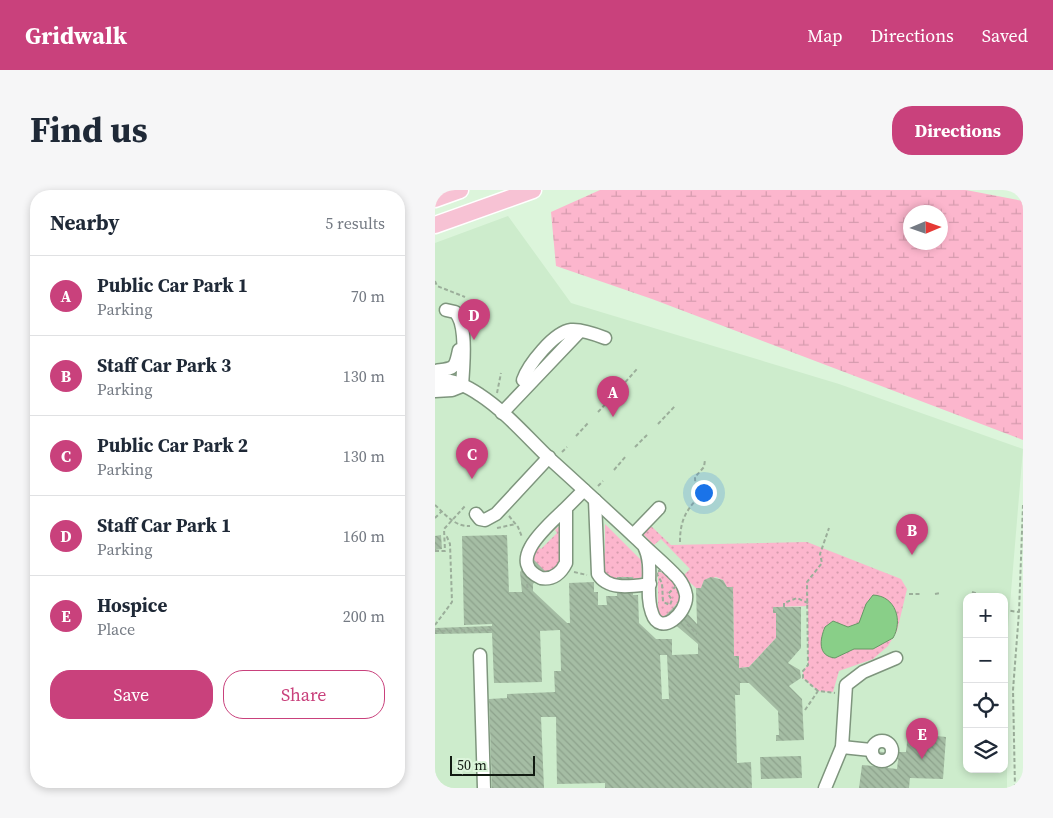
<!DOCTYPE html>
<html lang="en">
<head>
<meta charset="utf-8">
<style>
  body { margin:0; font-family:"Source Serif 4",serif; background:#f6f6f7; color:#1f2937 }
  .controls { position:absolute; right:15px; bottom:15px; display:grid; overflow:hidden; border-radius:10px; box-shadow:0 2px 8px #0003 }
  .controls button { width:45px; height:45px; display:grid; place-items:center; padding:0; border:0; border-bottom:1px solid #e0e1e3; background:#fff; color:#1f2937; font:25px sans-serif }
  .compass { position:absolute; left:468px; top:15px; width:45px; height:45px; border-radius:50%; background:#fff; box-shadow:0 2px 8px #0003; rotate:88deg }
  .scale { position:absolute; left:15px; bottom:12px; width:85px; box-sizing:border-box; padding-left:5px; border:2px solid #121b12; border-top:0; font-size:14px; line-height:18px; white-space:nowrap; color:#121b12; -webkit-text-stroke:4px #dcf5db; paint-order:stroke }
  .you { position:absolute; left:268px; top:302px; width:18px; height:18px; margin:-12px; border:4px solid #fff; border-radius:50%; background:#1a73e8; box-shadow:0 0 0 8px #1a73e833 }
  .badge { display:grid; place-items:center; width:32px; height:32px; border-radius:50%; background:#c9417c; color:#fff; font-size:16px; font-weight:700 }
  .pin { position:absolute; translate:-50% -41px; filter:drop-shadow(0 1px 2px #0008) }
  .pin::after { content:''; position:absolute; top:26px; width:18px; height:15px; background:inherit; clip-path:polygon(0 0,100% 0,50% 100%) }
  .list { margin:0; padding:0; list-style:none }
  h2 { display:flex; justify-content:space-between; align-items:center; height:65px; margin:0; padding:0 20px; font-size:21px }
  h2 small { font-size:16px; font-weight:400; color:#747a83 }
  .list li { display:grid; grid-template-columns:32px 1fr auto; gap:15px; align-items:center; box-sizing:border-box; height:80px; padding:0 20px; border-top:1px solid #e0e1e3 }
  .list b { display:block; font-size:19px; white-space:nowrap }
  .list p { margin:0; font-size:16px; white-space:nowrap; color:#747a83 }
  .list em { font-size:16px; font-style:normal; color:#747a83 }
  .actions { display:flex; gap:10px; padding:15px 20px }
  .actions a { flex:1; padding:11px 0; border:1px solid #c9417c; border-radius:20px; text-align:center; font-size:18px; color:#c9417c }
  .actions .main { background:#c9417c; color:#fff }
  .icon { flex:none; width:28px; height:28px; fill:none; stroke:currentColor; stroke-width:2; stroke-linecap:round; stroke-linejoin:round }
  .map { position:relative; flex:none; width:588px; height:598px; overflow:hidden; border-radius:20px }
  header { display:flex; align-items:center; gap:30px; box-sizing:border-box; height:70px; padding:0 25px; background:#c9417c; color:#fff }
  header strong { font-size:24px }
  nav { display:flex; gap:28px; margin-inline-start:auto; font-size:18px }
  .intro { display:flex; align-items:center; justify-content:space-between; box-sizing:border-box; height:120px; padding:0 30px }
  h1 { margin:0; font-size:35px }
  .button { padding:12px 22px; border-radius:20px; background:#c9417c; color:#fff; font-size:18px; font-weight:700 }
  main { display:flex; gap:30px; padding:0 30px }
  aside { flex:1; background:#fff; border-radius:20px; box-shadow:0 2px 8px #0003 }
  .map>svg:first-child { display:block }
  .built { fill:#cdeccc; fill-rule:evenodd }
  .wetland { fill:url(#wetland-marsh); fill-rule:evenodd }
  .garden { fill:url(#garden-dots) }
  .water { fill:#89cf88; stroke:#659965 }
  .building { fill:url(#building-back-hatch); fill-rule:evenodd }
  .lines { fill:none; stroke-linecap:round; stroke-linejoin:round }
  .minor-casing { stroke:#7e957d; stroke-width:15 }
  .major-casing { stroke:#fff; stroke-width:19 }
  .path { stroke:#9bae9a; stroke-width:2; stroke-dasharray:4 2.5; stroke-linecap:butt }
  .minor { stroke:#fff; stroke-width:12 }
  .major { stroke:#f7c2d4; stroke-width:16 }
</style>
</head>
<body>
<header>
<strong>Gridwalk</strong>
<nav><a>Map</a><a>Directions</a><a>Saved</a></nav>
</header>
<div class="intro"><h1>Find us</h1><a class="button">Directions</a></div>
<main>
<aside>
<h2>Nearby<small>5 results</small></h2>
<ul class="list">
<li><span class="badge">A</span><div><b>Public Car Park 1</b><p>Parking</p></div><em>70 m</em></li>
<li><span class="badge">B</span><div><b>Staff Car Park 3</b><p>Parking</p></div><em>130 m</em></li>
<li><span class="badge">C</span><div><b>Public Car Park 2</b><p>Parking</p></div><em>130 m</em></li>
<li><span class="badge">D</span><div><b>Staff Car Park 1</b><p>Parking</p></div><em>160 m</em></li>
<li><span class="badge">E</span><div><b>Hospice</b><p>Place</p></div><em>200 m</em></li>
</ul>
<div class="actions"><a class="main">Save</a><a>Share</a></div>
</aside>
<div class="map">
<svg width="588" height="598" viewBox="0 0 588 598">
  <defs>
    <pattern id="wetland-marsh" width="20" height="14" patternUnits="userSpaceOnUse" patternTransform="scale(1.25)"><rect width="20" height="14" fill="#fcb6cd"/><path d="M1 5h8M5 5V1M11 12h8M15 12V8" fill="none" stroke="#d79caf"/></pattern>
    <pattern id="garden-dots" width="8" height="8" patternUnits="userSpaceOnUse" patternTransform="scale(1.25)"><rect width="8" height="8" fill="#fcb6cd"/><path d="M2 2h.1M6 6h.1" fill="none" stroke="#d79caf" stroke-width="1.8" stroke-linecap="round"/></pattern>
    <pattern id="building-back-hatch" width="6" height="6" patternUnits="userSpaceOnUse" patternTransform="scale(1.25)"><rect width="6" height="6" fill="#a5bda4"/><path d="M-1 5l2 2M0 0l6 6M5-1l2 2" fill="none" stroke="#8da28c"/></pattern>
  </defs>
  <rect width="100%" height="100%" fill="#dcf5db"/>
  <path class="built" d="M73,26L136,113L404,194L588,259L572,450V598H0V53ZM532,407H569V579H532Z"/>
  <path class="wetland" d="M165,0H531L588,11V250L217,109L121,76L116,22ZM476,22H506V52H476Z"/>
  <g class="garden">
    <path d="M170,334L206,370L207,386L205,388L178,390L169,384L166,364L170,363Z"/>
    <path d="M216,336L236,355L372,352L461,387L466,389L472,399L462,441L453,456L438,469L404,481L398,502L383,501L368,488V481L373,475V416L339,417L338,423H341V448L314,477L304,478V466H299L298,397H292L288,390L281,387L269,391L266,398H261L248,386L255,379L226,349L219,355L208,344Z"/>
    <path d="M123,337H125L126,373L115,383L109,381L97,368L103,356L106,359L122,343L120,340Z"/>
    <path d="M223,382C236,383 244,399 245,410L230,427L223,425Z"/>
  </g>
  <path class="water" d="M438,405C461,406 468,431 458,448L438,459H419L400,468C382,466 385,449 390,437L398,431L413,437L424,433L431,414Z"/>
  <g class="building">
    <path d="M6,345L7,359L0,360V346Z"/>
    <path d="M72,345L74,402H87L85,382L97,368L110,381L98,394V401L132,433H135L134,393L159,392V402H163V415H172L171,406H182V387H198V405H203L204,433L221,449H237V465L263,464V454L230,426L243,413L262,434L261,398H266L269,390L276,387L288,390L292,397H298L299,466H304V478L314,477L341,448V423H338V417H366V458L353,473L365,480L366,488L354,496L367,509L369,550L341,551V545H344L343,521L314,493H305V505H300L302,573L316,572L317,598H170V593L122,594L121,527H106L109,598H57L54,509L72,508V504L120,502L119,481H126L125,440L105,441L107,492L59,493L57,443L0,444V438L57,436V434L29,435L27,346ZM225,465H232L234,509H227Z"/>
    <path d="M473,543L511,547L508,589L475,588L474,598H424L427,575L439,576L441,561L454,563L453,578L462,579L464,562H471Z"/>
    <path d="M366,566L367,588L326,589L325,567Z"/>
  </g>
  <g class="lines">
    <g class="minor-casing">
      <g id="minor">
        <path d="M11,120L20,122C33,134 28,179 27,196"/>
        <path d="M0,181C19,178 20,180 24,160"/>
        <path d="M0,190C16,188 32,196 45,205C71,222 93,248 115,269C144,295 173,322 202,349C215,362 230,374 243,388C247,393 250,399 251,405C253,423 225,448 217,423C209,402 220,377 209,356"/>
        <path d="M88,190C93,175 119,142 136,140C147,139 160,144 170,148"/>
        <path d="M0,201L17,200L27,196"/>
        <path d="M67,223L145,141"/>
        <path d="M160,310L163,384C173,401 198,396 215,394"/>
        <path d="M131,318C116,333 68,371 106,388C118,390 126,383 131,373V318L149,300"/>
        <path d="M41,324L45,329L50,330L61,324L114,267"/>
        <path d="M198,345L224,318"/>
        <path d="M45,465L49,598"/>
        <circle cx="447" cy="561" r="10"/>
        <path d="M407,557L436,560"/>
        <path d="M390,598L407,557L411,495L428,482L461,468"/>
      </g>
    </g>
    <g class="major-casing">
      <g id="major">
        <path d="M0,9L25,0"/>
        <path d="M0,35L98,0"/>
      </g>
    </g>
    <g class="path">
      <path d="M0,91L2,96L30,107"/>
      <path d="M186,197L202,179"/>
      <path d="M62,203L66,183"/>
      <path d="M163,222L177,207"/>
      <path d="M223,234L240,216"/>
      <path d="M141,246L154,232"/>
      <path d="M200,257L213,244"/>
      <path d="M127,262L132,257"/>
      <path d="M179,280L191,266"/>
      <path d="M163,296L168,291"/>
      <path d="M0,315C10,324 20,337 35,336"/>
      <path d="M74,326L83,337L87,347"/>
      <path d="M0,328L7,321"/>
      <path d="M62,338L81,334"/>
      <path d="M245,352C245,334 249,323 261,310L260,287L269,277L270,270"/>
      <path d="M0,361H10L9,339L31,315"/>
      <path d="M223,381H228L242,395L233,404L237,410L235,415L228,412L227,393L222,384Z"/>
      <path d="M139,382L152,385"/>
      <path d="M92,394L93,401"/>
      <path d="M537,402L543,404L544,407"/>
      <path d="M474,404H487"/>
      <path d="M500,404L506,403"/>
      <path d="M349,417V413L362,408L373,413"/>
      <path d="M569,420L584,422"/>
      <path d="M252,434L262,444"/>
      <path d="M0,435L17,412L15,354L12,347L9,346"/>
      <path d="M0,441L57,440"/>
      <path d="M383,501L368,488V481L373,475L372,392L387,373L385,364L394,338"/>
      <path d="M370,520L383,501L400,503"/>
      <path d="M446,577L447,570"/>
      <path d="M580,598L578,500L584,422L588,315"/>
    </g>
    <use href="#minor" class="minor"/>
    <use href="#major" class="major"/>
  </g>
</svg>
<div class="controls">
<button>+</button>
<button>−</button>
<button><svg class="icon" aria-label="locate" viewBox="0 0 24 24"><circle cx="12" cy="12" r="6"/><path d="M12 2v4M12 18v4M2 12h4M18 12h4"/></svg></button>
<button><svg class="icon" aria-label="layers" viewBox="0 0 24 24"><path d="M12 4l9 5-9 5-9-5zM3 14l9 5 9-5"/></svg></button>
</div>
<svg class="compass" viewBox="-18 -18 36 36"><path d="M0-13l5 13h-10z" fill="#e53935"/><path d="M0 13l5-13h-10z" fill="#747a83"/></svg>
<div class="scale">50 m</div>
<div class="you"></div>
<div class="pin badge" style="left:178px;top:227px">A</div>
<div class="pin badge" style="left:477px;top:365px">B</div>
<div class="pin badge" style="left:37px;top:289px">C</div>
<div class="pin badge" style="left:39px;top:150px">D</div>
<div class="pin badge" style="left:487px;top:569px">E</div>
</div>
</main>
</body>
</html>
